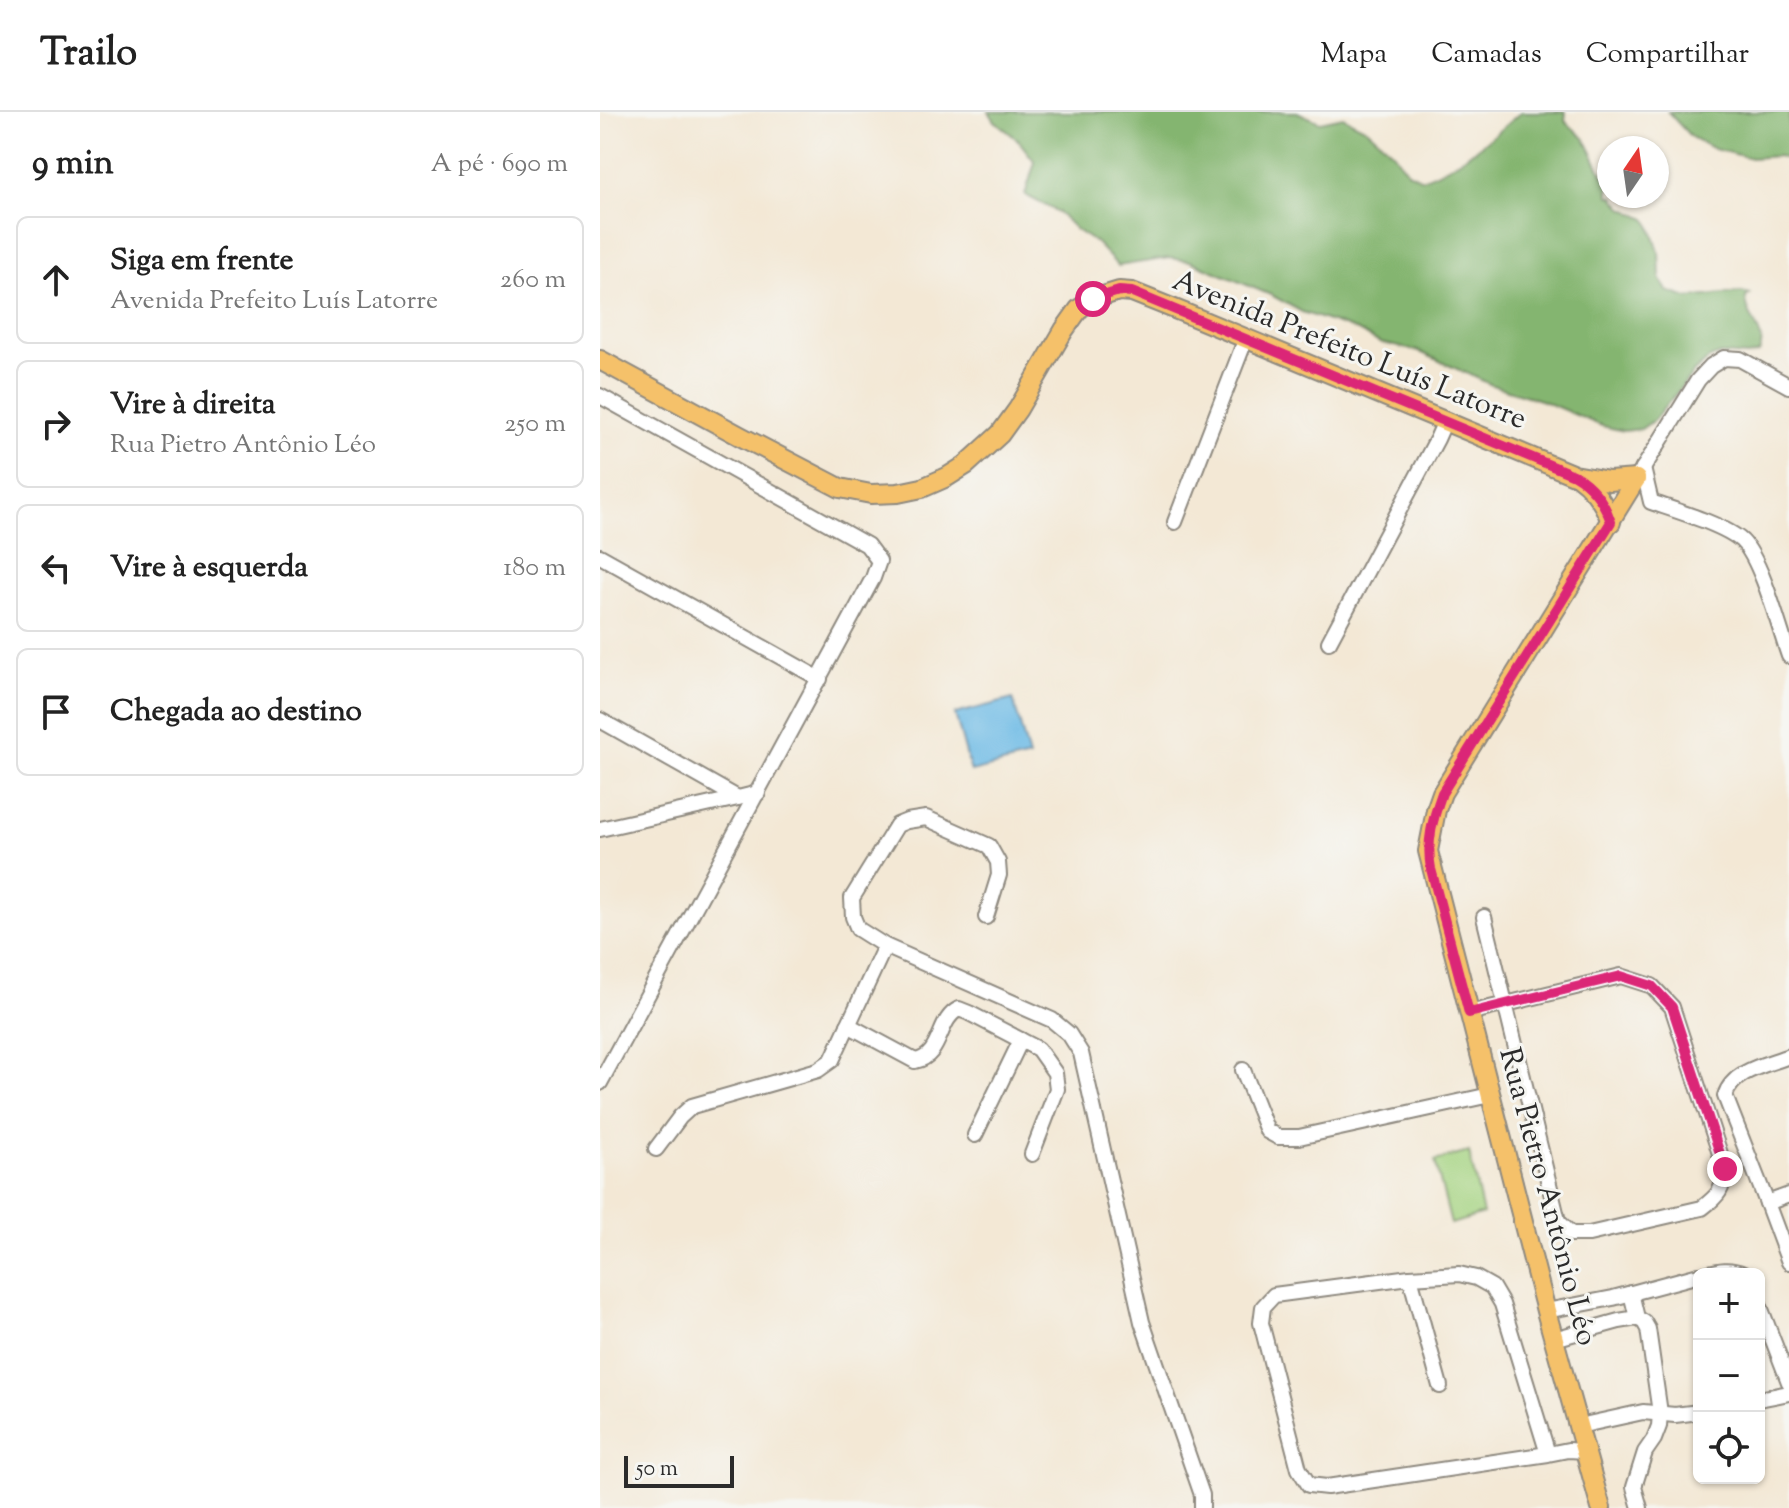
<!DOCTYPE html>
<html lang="pt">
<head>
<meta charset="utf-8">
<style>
  body { margin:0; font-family:"Sorts Mill Goudy",serif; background:#f6f6f6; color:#222 }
  .controls { position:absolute; right:24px; bottom:24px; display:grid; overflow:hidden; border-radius:12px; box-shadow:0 2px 6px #0004 }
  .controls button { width:72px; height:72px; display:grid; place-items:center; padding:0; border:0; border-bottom:2px solid #e0e0e0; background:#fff; color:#222; font:40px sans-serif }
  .compass { position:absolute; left:997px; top:24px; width:72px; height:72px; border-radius:50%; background:#fff; box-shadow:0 2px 6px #0004; rotate:13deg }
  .scale { position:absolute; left:24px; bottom:20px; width:110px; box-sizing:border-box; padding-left:8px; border:4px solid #2b2b2b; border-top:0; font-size:22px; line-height:28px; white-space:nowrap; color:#2b2b2b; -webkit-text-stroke:6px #f6f6f2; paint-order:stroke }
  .stop { position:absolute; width:24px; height:24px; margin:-18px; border:6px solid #db2777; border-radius:50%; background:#fff }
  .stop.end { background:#db2777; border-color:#fff; box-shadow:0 2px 8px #0008 }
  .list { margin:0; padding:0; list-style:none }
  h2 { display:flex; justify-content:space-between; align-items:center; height:104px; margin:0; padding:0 32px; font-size:34px }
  h2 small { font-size:26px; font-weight:400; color:#767676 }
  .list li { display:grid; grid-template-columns:52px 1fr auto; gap:24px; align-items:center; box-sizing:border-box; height:128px; margin:0 16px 16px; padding:0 16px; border:2px solid #e0e0e0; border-radius:12px }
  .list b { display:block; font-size:30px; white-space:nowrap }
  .list p { margin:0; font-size:26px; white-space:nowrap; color:#767676 }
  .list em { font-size:26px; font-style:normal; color:#767676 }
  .icon { flex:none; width:44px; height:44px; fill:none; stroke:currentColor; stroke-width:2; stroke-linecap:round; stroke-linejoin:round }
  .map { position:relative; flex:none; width:1189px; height:1396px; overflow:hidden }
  header { display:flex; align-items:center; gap:48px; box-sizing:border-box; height:112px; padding:0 40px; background:#fff; border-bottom:2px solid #e0e0e0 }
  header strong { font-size:38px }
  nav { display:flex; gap:44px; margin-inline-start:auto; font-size:28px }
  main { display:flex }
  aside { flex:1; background:#fff }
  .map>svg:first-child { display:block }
  .green { fill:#a5d381; stroke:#687f56; stroke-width:2 }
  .forest { fill:#84b56f; stroke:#58704d; stroke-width:2 }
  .water { fill:#6ab9e5; stroke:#4a7288; stroke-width:2 }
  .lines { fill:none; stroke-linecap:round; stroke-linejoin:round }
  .minor-casing { stroke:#8f8a80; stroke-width:18 }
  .major-casing { stroke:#8f8a80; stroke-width:22 }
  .minor { stroke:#fff; stroke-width:14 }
  .major { stroke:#f5c16b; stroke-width:18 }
  .route { stroke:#db2777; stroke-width:10 }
  .labels { text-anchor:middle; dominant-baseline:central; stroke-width:6; stroke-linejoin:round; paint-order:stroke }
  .street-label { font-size:30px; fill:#2b2b2b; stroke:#f6f6f2 }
</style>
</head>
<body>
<header>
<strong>Trailo</strong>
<nav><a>Mapa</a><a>Camadas</a><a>Compartilhar</a></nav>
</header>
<main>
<aside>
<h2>9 min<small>A pé · 690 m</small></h2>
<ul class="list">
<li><svg class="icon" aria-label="ahead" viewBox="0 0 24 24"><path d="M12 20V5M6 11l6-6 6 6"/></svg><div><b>Siga em frente</b><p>Avenida Prefeito Luís Latorre</p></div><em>260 m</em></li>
<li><svg class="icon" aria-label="right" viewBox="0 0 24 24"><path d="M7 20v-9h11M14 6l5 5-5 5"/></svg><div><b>Vire à direita</b><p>Rua Pietro Antônio Léo</p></div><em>250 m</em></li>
<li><svg class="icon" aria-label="left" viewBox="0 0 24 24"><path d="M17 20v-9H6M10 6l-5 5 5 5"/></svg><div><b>Vire à esquerda</b></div><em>180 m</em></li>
<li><svg class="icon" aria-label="arrive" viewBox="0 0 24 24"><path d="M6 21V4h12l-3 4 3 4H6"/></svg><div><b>Chegada ao destino</b></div></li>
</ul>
</aside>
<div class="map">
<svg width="1189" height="1396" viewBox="0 0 1189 1396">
  <rect width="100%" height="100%" fill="#f6f6f2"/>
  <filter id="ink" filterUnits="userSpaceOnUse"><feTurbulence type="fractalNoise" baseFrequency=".0125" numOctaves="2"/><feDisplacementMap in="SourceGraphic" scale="16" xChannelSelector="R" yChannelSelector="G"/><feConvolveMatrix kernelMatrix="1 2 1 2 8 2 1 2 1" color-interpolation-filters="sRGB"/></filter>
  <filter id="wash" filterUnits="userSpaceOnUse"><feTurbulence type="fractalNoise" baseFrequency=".006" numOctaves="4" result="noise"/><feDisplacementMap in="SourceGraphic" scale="32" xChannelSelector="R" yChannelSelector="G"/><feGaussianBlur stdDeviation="1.8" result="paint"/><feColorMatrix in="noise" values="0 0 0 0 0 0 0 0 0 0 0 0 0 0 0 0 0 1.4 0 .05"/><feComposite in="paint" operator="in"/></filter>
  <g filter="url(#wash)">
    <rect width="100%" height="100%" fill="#f3e8d5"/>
    <path class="green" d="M869,1040L883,1102L851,1112L835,1049Z"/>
    <g class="forest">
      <path d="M389,0H697L720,10L743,5L767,17L793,40L808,60L822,67C860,53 891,26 921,0H966L965,9L985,27L1009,75V84H1013L1023,96L1046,107L1050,112L1059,140L1060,166L1067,179L1088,186L1141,180L1150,182L1146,185C1145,205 1169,222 1159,241L1148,244L1120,242L1110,246L1094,260L1054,308L1041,317L1024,319L1002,314L943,289L892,273L818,239L780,231L758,219L702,200L673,184L590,149L569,146L518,154L496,131L476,118L458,100L425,83L435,50L418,28L395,9Z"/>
      <path d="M1068,0H1189V48L1178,44L1151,46L1114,37L1091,25Z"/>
    </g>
    <path class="water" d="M413,587L429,645L371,660L355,602Z"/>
  </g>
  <g filter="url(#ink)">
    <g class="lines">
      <g class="minor-casing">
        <g id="minor">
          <path d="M0,284L267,433L279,449L273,466L0,971"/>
          <path d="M1043,356L1051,390C1074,398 1125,413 1142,429C1162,449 1179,516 1189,544"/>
          <path d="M1039,363L1098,268L1111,254L1124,246L1140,247L1189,274"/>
          <path d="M575,410L646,226"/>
          <path d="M0,444L220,567"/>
          <path d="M729,530L837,327L845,309"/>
          <path d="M0,608L138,686L158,681"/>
          <path d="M0,717L138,686"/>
          <path d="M386,805L399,763L398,750L389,734L326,706L307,709L297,713L252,786L253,805L258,817L285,834L452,908L469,922L481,941L542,1210L602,1383V1396"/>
          <path d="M869,901L906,892L1021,864L1052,874L1072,895L1125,1057C1123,1078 1119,1083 1102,1096L989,1122H971L958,1109L884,805"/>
          <path d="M248,913L315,949C343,944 337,907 359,897L369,901L438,937L455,961L457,977L432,1042"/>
          <path d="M643,958L667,1019L678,1025H699L890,983"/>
          <path d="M375,1023L421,928"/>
          <path d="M56,1037L80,1005L92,994L218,958L232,948L285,834"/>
          <path d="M1189,1083L1167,1091L1189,1150"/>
          <path d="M1167,1091L1125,984C1133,958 1166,953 1189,944"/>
          <path d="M1105,1162C1119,1158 1130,1156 1144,1162"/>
          <path d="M810,1165L840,1274"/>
          <path d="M1031,1181L1037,1206L1044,1210L1048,1217L1060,1301L1059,1314L1054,1327L1045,1340L1034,1375L1040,1396"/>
          <path d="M1159,1192L1189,1270"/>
          <path d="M946,1199L1013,1186L1099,1163"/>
          <path d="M954,1227L1019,1209L1037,1206"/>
          <path d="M1159,1287L1189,1281"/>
          <path d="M979,1314L1043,1300L1075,1303L1099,1300"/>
          <path d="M948,1342L902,1192L892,1175L876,1166L859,1162L810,1165L674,1183L663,1195L661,1211L699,1357L709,1373L727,1375L948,1342L968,1338L986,1339"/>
        </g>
      </g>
      <g class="major-casing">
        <g id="major">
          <path d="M0,248L140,324L240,376L271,382L298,381L322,376L347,365L366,353L400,322L418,297L464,218L479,197L493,187L519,179L532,180L587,202L974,363L1009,369L1036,367"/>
          <path d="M977,364C994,376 1004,390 1011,410"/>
          <path d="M1001,1396L946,1199L828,739L836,698L842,681L1036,367"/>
        </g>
      </g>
      <use href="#minor" class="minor"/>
      <use href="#major" class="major"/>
    </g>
  </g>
  <g class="lines" filter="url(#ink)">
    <path class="route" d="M493,187L519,179L532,180L974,363C993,374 1004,389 1011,410L842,681C833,706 826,730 831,757L869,901L1021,864L1052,874L1072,895L1125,1057"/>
  </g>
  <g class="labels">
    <g class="street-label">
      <text transform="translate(749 239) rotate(22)">Avenida Prefeito Luís Latorre</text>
      <text transform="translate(947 1085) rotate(75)">Rua Pietro Antônio Léo</text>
    </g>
  </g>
</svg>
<div class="controls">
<button>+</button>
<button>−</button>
<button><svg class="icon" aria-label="locate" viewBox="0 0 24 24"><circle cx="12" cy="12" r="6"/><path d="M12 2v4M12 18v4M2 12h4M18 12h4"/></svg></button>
</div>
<svg class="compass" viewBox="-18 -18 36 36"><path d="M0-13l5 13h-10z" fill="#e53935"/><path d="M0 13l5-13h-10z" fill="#767676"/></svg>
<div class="scale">50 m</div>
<div class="stop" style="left:493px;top:187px"></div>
<div class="stop end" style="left:1125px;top:1057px"></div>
</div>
</main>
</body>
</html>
